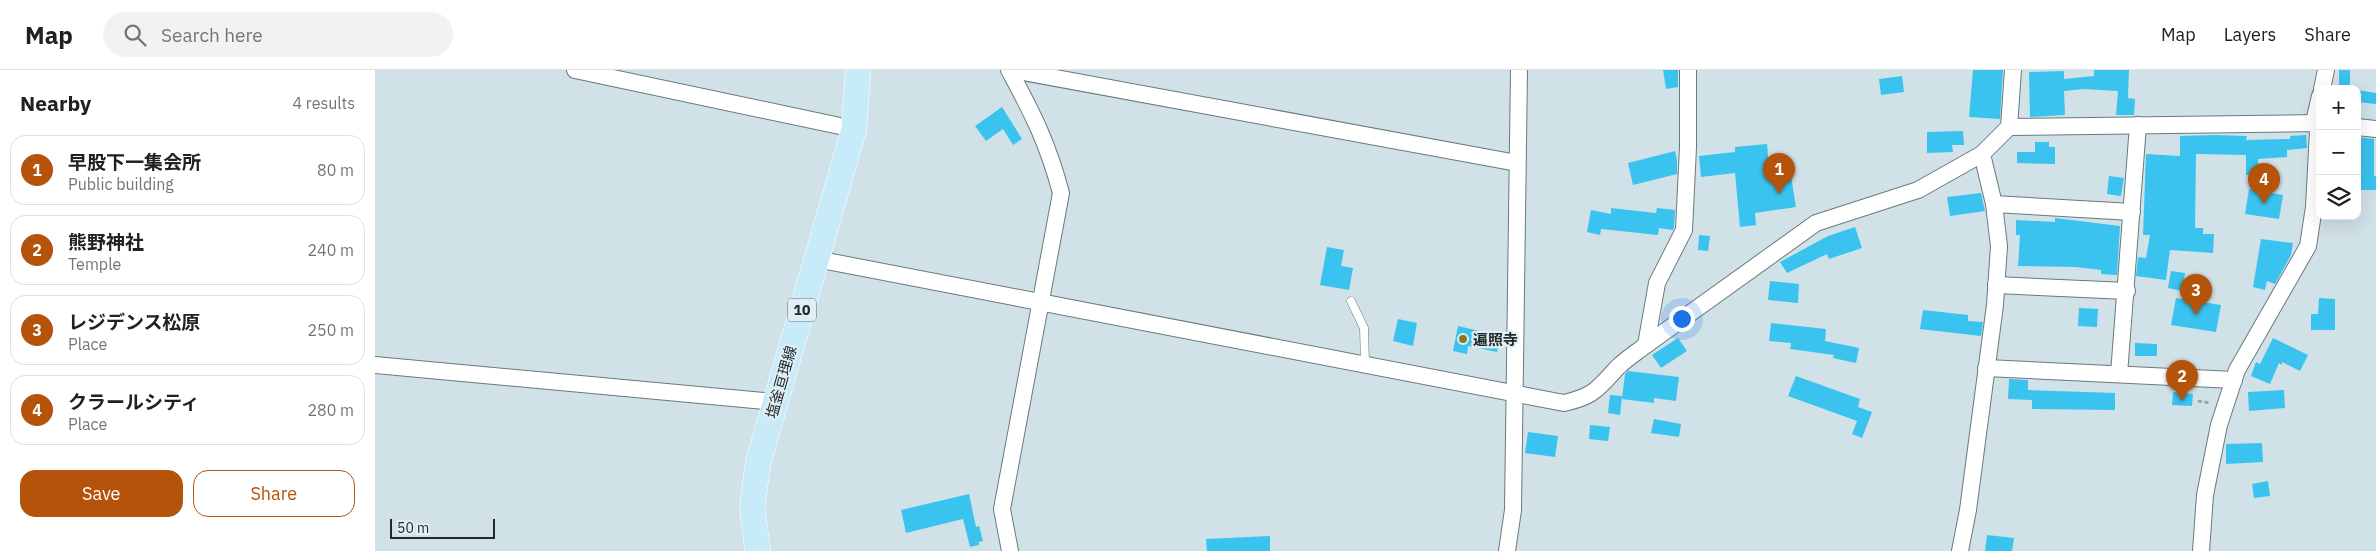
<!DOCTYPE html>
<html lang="en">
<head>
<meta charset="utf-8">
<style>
  body { margin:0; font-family:"IBM Plex Sans","Noto Sans JP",sans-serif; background:#f2f2f2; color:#202124 }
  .controls { position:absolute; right:15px; top:15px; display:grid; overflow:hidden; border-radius:10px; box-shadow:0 5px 20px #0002 }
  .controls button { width:45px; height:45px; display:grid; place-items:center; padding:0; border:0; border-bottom:1px solid #e0e0e0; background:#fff; color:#202124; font:25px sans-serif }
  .scale { position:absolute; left:15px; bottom:12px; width:105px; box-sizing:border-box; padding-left:5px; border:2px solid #23292b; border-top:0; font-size:14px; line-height:18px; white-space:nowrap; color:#23292b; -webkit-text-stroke:4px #deeff5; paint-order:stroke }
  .you { position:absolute; left:1306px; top:248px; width:18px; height:18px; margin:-12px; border:4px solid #fff; border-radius:50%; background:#1a73e8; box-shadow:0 0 0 8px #1a73e833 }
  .badge { display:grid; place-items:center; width:32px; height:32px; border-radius:50%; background:#b45309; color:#fff; font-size:16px; font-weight:700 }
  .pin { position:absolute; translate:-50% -41px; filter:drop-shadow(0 1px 2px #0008) }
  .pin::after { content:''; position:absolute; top:26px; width:18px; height:15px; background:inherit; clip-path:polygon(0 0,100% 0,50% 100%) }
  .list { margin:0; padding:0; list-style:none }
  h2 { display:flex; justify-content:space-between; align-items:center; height:65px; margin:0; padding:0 20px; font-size:21px }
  h2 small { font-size:16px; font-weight:400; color:#757577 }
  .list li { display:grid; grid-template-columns:32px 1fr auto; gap:15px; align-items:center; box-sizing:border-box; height:70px; margin:0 10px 10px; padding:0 10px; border:1px solid #e0e0e0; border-radius:15px }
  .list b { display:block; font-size:19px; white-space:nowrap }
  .list p { margin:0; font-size:16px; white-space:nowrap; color:#757577 }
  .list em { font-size:16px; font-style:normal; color:#757577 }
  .actions { display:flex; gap:10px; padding:15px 20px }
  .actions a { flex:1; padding:11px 0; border:1px solid #b45309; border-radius:15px; text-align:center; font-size:18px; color:#b45309 }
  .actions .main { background:#b45309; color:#fff }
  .icon { flex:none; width:28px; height:28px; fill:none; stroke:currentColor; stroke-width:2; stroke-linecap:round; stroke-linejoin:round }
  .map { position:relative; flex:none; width:2001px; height:481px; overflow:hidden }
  header { display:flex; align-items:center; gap:30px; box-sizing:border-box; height:70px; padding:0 25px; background:#fff; border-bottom:1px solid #e0e0e0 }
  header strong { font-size:24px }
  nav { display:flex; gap:28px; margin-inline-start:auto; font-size:18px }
  .search { width:350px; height:45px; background:#f2f2f2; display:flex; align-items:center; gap:12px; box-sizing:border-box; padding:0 18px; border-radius:28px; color:#757577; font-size:19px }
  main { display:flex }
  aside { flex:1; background:#fff }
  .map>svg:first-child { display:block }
  .building { fill:#39c3ee }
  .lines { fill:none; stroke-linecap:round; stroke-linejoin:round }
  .service-casing { stroke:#6a797e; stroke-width:9 }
  .minor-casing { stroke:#6a797e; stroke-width:18 }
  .primary-casing { stroke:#fff; stroke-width:26 }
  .path { stroke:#929fa4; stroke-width:2.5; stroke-dasharray:4 2.5; stroke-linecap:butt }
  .service { stroke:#fff; stroke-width:8 }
  .minor { stroke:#fff; stroke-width:16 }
  .primary { stroke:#c7ebf9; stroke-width:25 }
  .poi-dot { fill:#847a1f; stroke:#deeff5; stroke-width:2 }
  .labels { text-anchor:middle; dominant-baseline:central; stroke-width:4.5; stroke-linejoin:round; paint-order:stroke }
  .shield { fill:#deeff5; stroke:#5b6468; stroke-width:1 }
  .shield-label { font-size:14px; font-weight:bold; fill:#23292b }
  .poi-label { font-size:15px; font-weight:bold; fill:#23292b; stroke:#deeff5; text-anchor:start }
  .street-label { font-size:15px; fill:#23292b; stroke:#deeff5 }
</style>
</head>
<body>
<header>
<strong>Map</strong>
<div class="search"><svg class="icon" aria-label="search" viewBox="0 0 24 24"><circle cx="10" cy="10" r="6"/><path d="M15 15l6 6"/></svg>Search here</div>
<nav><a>Map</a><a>Layers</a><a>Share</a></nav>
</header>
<main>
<aside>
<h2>Nearby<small>4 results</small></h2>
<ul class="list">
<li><span class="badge">1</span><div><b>早股下一集会所</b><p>Public building</p></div><em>80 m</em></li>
<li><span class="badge">2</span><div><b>熊野神社</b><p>Temple</p></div><em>240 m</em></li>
<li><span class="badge">3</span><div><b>レジデンス松原</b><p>Place</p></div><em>250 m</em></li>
<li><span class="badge">4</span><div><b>クラールシティ</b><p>Place</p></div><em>280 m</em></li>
</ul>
<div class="actions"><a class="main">Save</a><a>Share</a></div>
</aside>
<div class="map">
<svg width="2001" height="481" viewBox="0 0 2001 481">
  <rect width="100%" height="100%" fill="#d1e1e8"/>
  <g class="building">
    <path d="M1288,0H1303V17L1291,19Z"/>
    <path d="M1598,0H1628L1625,49L1594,47Z"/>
    <path d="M1719,0H1754L1753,28L1760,29L1759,45H1741L1743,21L1709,19L1689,21L1690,45L1655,47L1654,2L1689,1V9L1719,6Z"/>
    <rect x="1964" y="0" width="11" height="19"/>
    <path d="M1527,6L1529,22L1506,25L1504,9Z"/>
    <path d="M1982,20L2001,23V34L1982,32Z"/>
    <path d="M627,37L647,69L638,75L628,59L611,71L600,56Z"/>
    <path d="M1588,61L1589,75H1577L1578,82L1552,83V62Z"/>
    <path d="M1840,65L1872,66L1871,70L1915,69V66L1931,65L1932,78L1912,80V87L1883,89V105H1871V85L1821,84L1820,158H1828V164H1839L1838,183L1795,180L1791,210L1761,206L1763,187L1771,188L1775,165H1768L1771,84L1805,86V66Z"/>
    <path d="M1982,67L1999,69V106H2001V120H1982Z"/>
    <path d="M1660,72H1674V77H1680V94L1642,93V82H1660Z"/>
    <path d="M1392,74L1395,109L1416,106L1421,137L1380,143L1381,155L1365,157L1360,103L1326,107L1324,86L1360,82V77Z"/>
    <path d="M1300,81L1302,90V104L1258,115L1253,93Z"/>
    <path d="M1734,106L1749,108L1746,126L1732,124Z"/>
    <path d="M1874,119L1908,125L1904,149L1870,144Z"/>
    <path d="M1606,123L1610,141L1575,146L1572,127Z"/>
    <path d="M1236,138L1281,143L1282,138L1300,140L1299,157L1298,160L1284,158L1283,165L1226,159L1225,165L1212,162L1216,140L1236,144Z"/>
    <path d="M1680,148L1745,156L1742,205L1726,204V200L1701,197L1643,196L1645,165H1641V150L1680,152Z"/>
    <path d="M1480,157L1487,178L1454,189L1452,184L1412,203L1405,192L1453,166Z"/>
    <path d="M1324,165L1335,166L1333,181L1323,180Z"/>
    <path d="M1886,169L1918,173L1916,185L1900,214L1892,211L1890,220L1878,217Z"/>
    <path d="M952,177L969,180L966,196L978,198L974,220L945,215Z"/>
    <path d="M1796,201L1810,203L1807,221L1793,218Z"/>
    <path d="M1395,211L1424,214L1423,233L1393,230Z"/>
    <path d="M1801,228L1846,235L1841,262L1796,255Z"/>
    <path d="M1944,228L1960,229V260H1936V244H1943Z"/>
    <path d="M1704,238L1723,239L1722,257L1703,256Z"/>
    <path d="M1548,240L1593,245V251L1608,252L1606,266L1545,259Z"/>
    <path d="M1023,249L1042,253L1038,276L1018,271Z"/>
    <path d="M1396,253L1451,259L1450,271L1484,278L1481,293L1458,288L1459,285L1415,279L1416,273L1394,271Z"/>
    <path d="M1083,256L1126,266L1122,282L1093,276L1092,284L1078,281Z"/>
    <path d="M1303,268L1312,281L1286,298L1277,285Z"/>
    <path d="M1898,268L1933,285L1925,301L1907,292V295L1904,293L1895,314L1876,306L1881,292L1885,294Z"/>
    <path d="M1760,273L1782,274V286H1760Z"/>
    <path d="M1253,301L1304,307L1301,331L1279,328V333L1247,329L1250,304Z"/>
    <path d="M1421,306L1485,329L1483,337L1497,342L1487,368L1477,364L1482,351L1413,326Z"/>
    <path d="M1634,309L1653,310V320L1740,323V340L1657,339V330L1633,329Z"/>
    <path d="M1909,320L1910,338L1874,341L1873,322Z"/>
    <path d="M1798,322L1818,324L1817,336L1797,335Z"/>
    <path d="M1235,325L1247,326L1245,345L1233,343Z"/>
    <path d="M1279,349L1306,354L1304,367L1276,363Z"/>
    <path d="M1215,355L1235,357L1233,371L1214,369Z"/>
    <path d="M1153,362L1183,366L1180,387L1150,383Z"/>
    <path d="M1887,373L1888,392L1851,394V374Z"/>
    <path d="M1893,411L1895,426L1879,428L1877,414Z"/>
    <path d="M594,424L601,457L604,456L608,471L604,472V475L595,477L588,449L531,463L526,440Z"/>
    <path d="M1612,465L1639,468L1637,481H1610Z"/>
    <path d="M895,466V481H832L831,469Z"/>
  </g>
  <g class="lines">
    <g class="service-casing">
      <path id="service" d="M976,231L989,258L990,294"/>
    </g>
    <g class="minor-casing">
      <g id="minor">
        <path d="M200,0L479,59"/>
        <path d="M634,0C658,44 673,74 686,123L627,439L635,481"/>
        <path d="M637,0L1142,93"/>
        <path d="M1947,19L1951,0"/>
        <path d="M1634,57L1945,53"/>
        <path d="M1982,57L2001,59"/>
        <path d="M1619,134L1757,142"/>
        <path d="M441,189L1189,333C1220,326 1223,318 1243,297C1251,289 1262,282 1271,275L1441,153L1543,120L1607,84L1634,57L1638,0"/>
        <path d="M1621,215L1752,221"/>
        <path d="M1271,275L1282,213L1309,160L1313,77V0"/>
        <path d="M0,295L400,332"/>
        <path d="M1611,298L1859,310"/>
        <path d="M1744,304L1763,55"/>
        <path d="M1132,481L1138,440L1144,0"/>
        <path d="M1585,481L1593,440L1620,235L1624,176L1619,134L1607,84"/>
        <path d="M1826,481L1830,425L1844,355L1862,300L1933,176L1939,137L1943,61L1939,52L1945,26"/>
      </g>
    </g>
    <g class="primary-casing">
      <path id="primary" d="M383,481L377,438L383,393L479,59L483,0"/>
    </g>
    <path class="path" d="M1823,331L1835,333"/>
    <use href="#service" class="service"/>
    <use href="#minor" class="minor"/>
    <use href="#primary" class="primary"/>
  </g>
  <circle class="poi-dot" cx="1088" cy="269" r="5"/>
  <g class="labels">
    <rect class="shield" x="413" y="228.5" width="28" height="23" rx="4"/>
    <g class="shield-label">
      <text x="427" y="240">10</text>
    </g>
    <g class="poi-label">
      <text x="1098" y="269">遍照寺</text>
    </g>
    <g class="street-label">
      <text transform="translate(406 312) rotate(-74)">塩釜亘理線</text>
    </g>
  </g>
</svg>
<div class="controls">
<button>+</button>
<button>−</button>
<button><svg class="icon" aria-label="layers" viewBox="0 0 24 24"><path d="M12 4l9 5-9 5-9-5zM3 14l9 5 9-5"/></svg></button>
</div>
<div class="scale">50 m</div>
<div class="you"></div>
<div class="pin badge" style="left:1404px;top:124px">1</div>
<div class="pin badge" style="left:1807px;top:331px">2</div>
<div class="pin badge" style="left:1821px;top:245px">3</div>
<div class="pin badge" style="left:1889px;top:134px">4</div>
</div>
</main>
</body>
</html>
